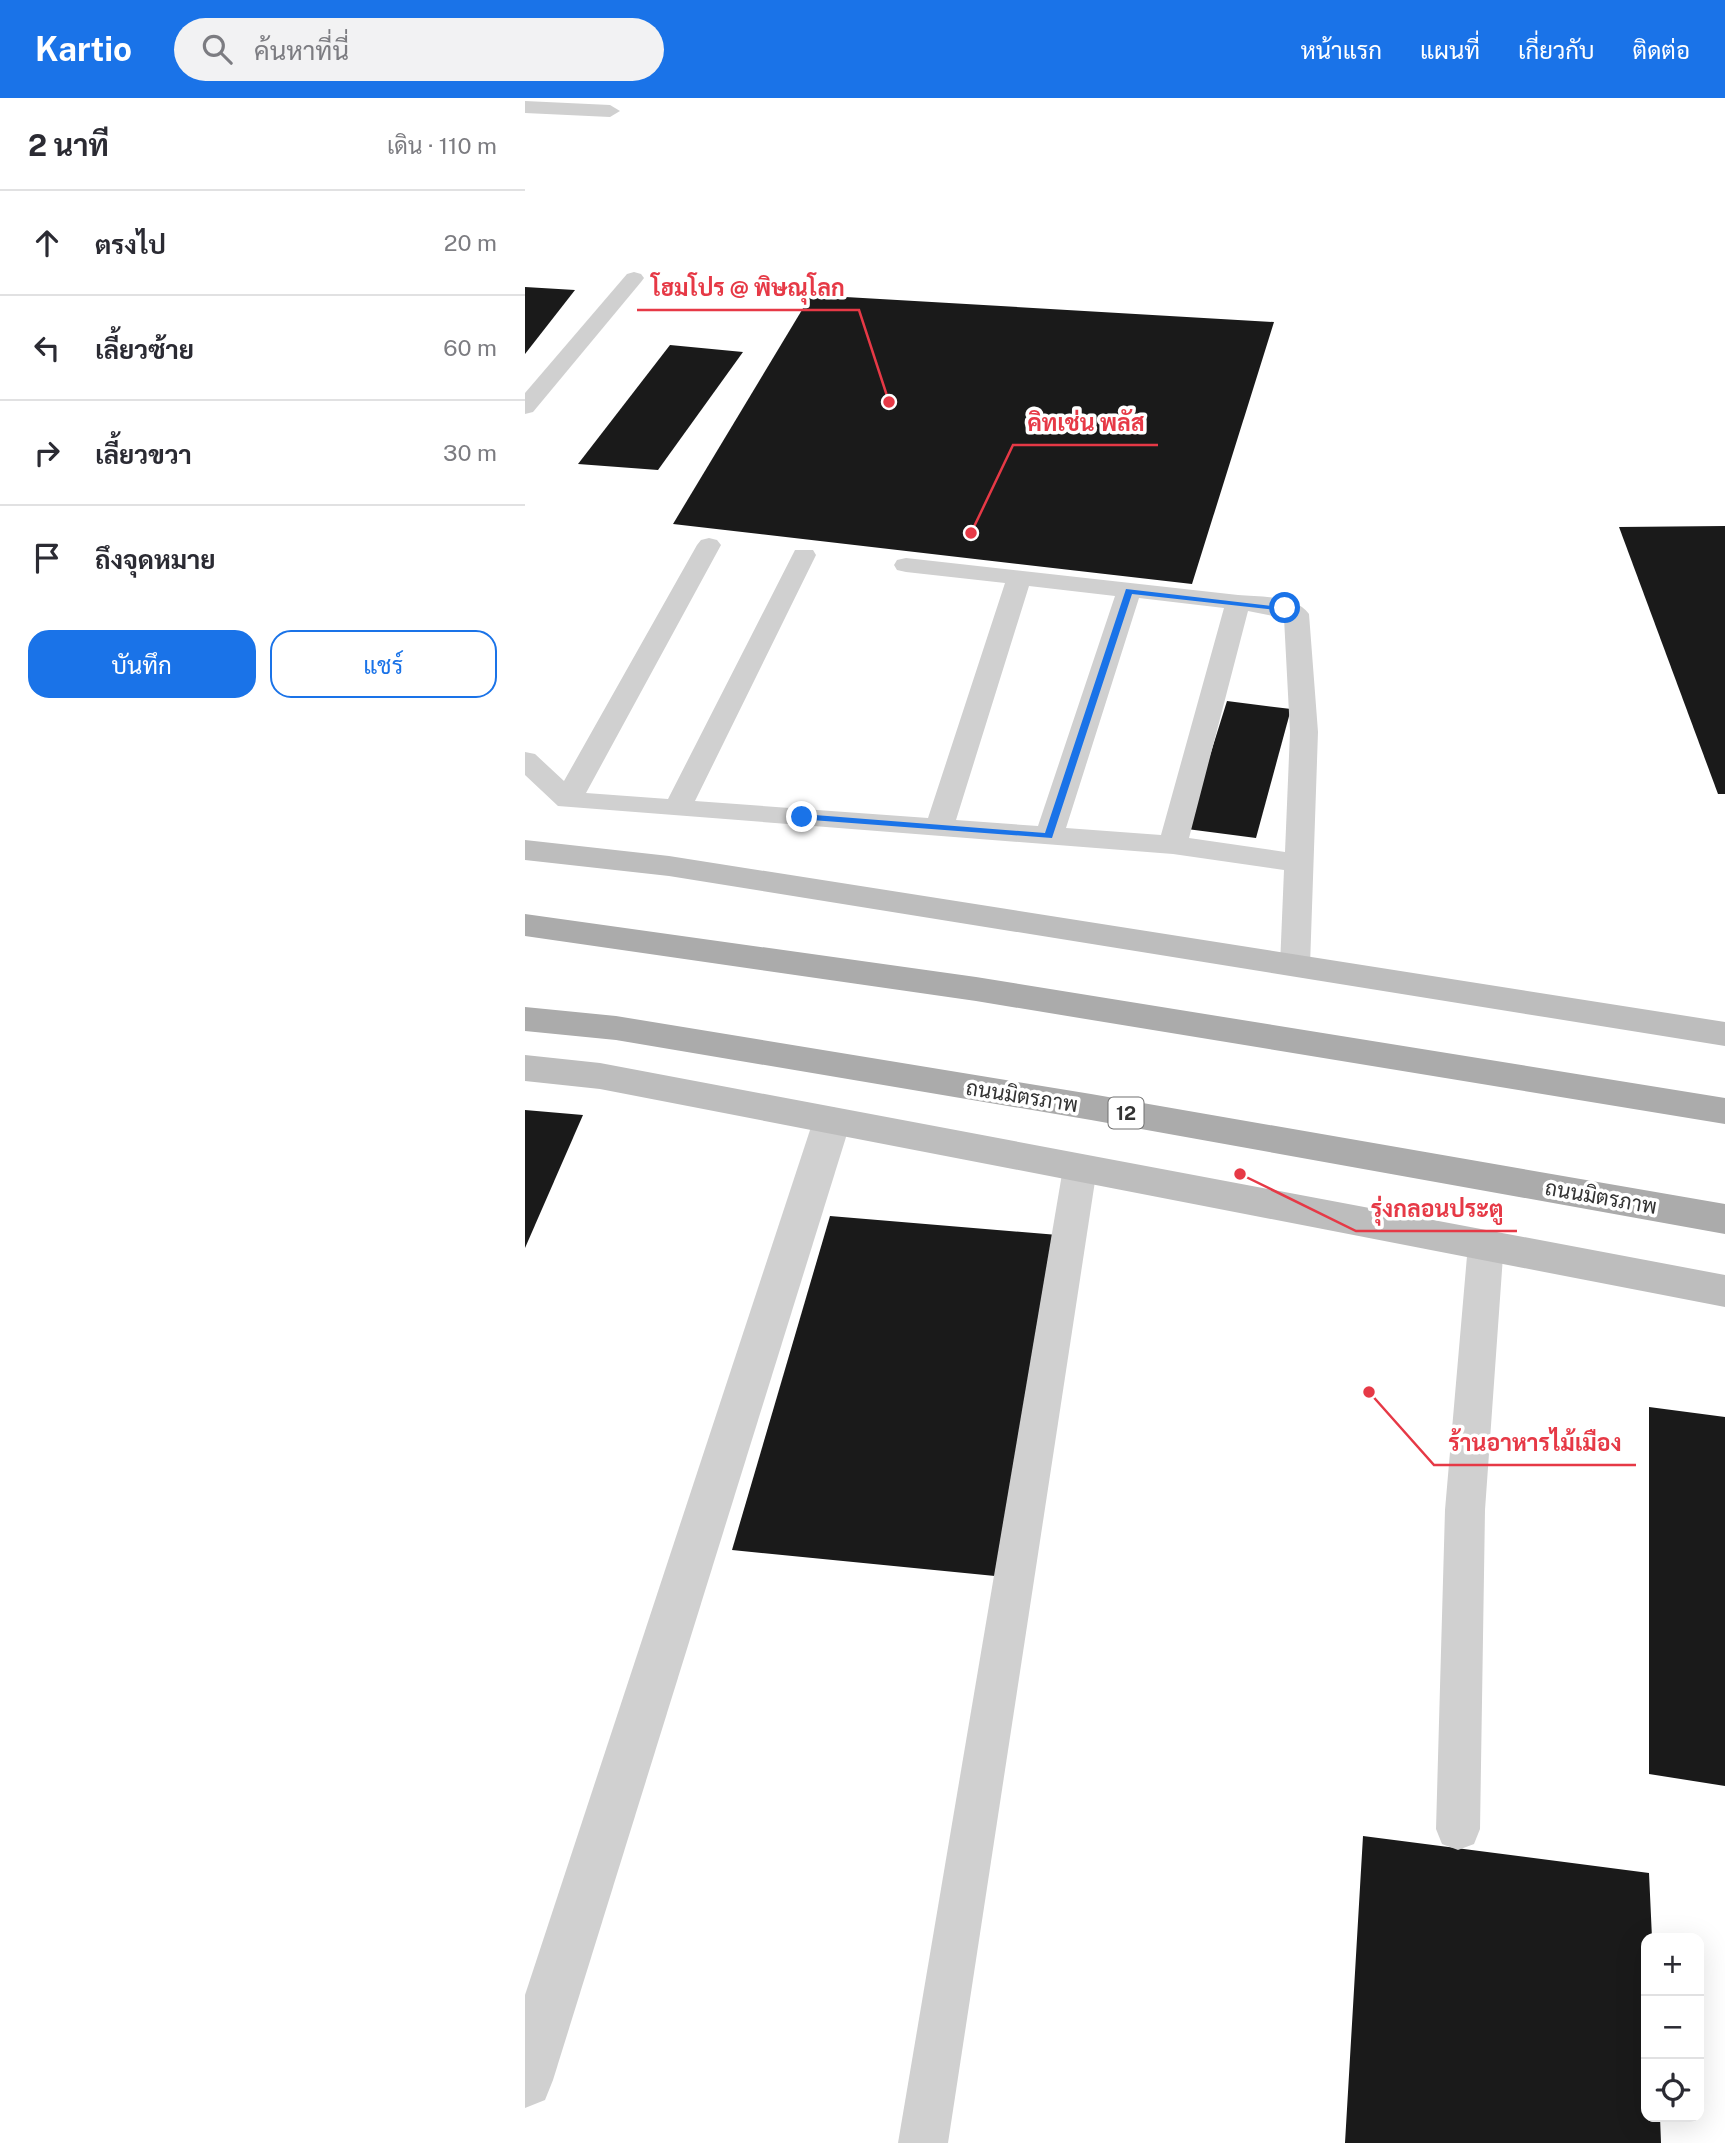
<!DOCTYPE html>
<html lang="th">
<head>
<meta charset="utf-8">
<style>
  body { margin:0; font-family:"Public Sans",Sarabun,sans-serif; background:#f2f2f3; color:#2b2b33 }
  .controls { position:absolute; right:21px; bottom:21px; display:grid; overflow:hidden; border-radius:14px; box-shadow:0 7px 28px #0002 }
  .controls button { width:63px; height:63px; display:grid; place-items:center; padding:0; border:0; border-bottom:2px solid #e1e1e2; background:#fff; color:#2b2b33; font:35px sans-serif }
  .stop { position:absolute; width:21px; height:21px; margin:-16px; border:5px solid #1a73e8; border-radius:50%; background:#fff }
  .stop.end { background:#1a73e8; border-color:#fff; box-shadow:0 2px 7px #0008 }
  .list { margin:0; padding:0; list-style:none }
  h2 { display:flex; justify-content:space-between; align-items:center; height:91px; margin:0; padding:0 28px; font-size:30px }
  h2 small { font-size:23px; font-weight:400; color:#7c7c81 }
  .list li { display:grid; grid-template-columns:46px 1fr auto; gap:21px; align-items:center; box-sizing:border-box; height:105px; padding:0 28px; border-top:2px solid #e1e1e2 }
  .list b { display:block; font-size:26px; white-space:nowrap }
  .list em { font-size:23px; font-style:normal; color:#7c7c81 }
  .actions { display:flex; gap:14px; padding:21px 28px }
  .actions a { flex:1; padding:16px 0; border:2px solid #1a73e8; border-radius:21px; text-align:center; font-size:24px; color:#1a73e8 }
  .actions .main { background:#1a73e8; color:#fff }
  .icon { flex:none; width:38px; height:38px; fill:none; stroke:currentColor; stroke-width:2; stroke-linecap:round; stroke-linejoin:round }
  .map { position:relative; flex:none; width:1200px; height:2045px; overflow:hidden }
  header { display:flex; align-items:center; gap:42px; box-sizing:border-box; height:98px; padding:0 35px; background:#1a73e8; color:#fff }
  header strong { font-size:33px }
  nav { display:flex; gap:38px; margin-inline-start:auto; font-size:24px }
  .search { width:490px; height:63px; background:#f2f2f3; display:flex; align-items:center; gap:18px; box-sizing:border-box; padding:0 24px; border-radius:38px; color:#7c7c81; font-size:26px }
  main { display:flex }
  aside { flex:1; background:#fff }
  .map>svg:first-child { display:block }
  .building { fill:#1a1a1a }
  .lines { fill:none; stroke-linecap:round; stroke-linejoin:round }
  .service { fill:#d0d0d0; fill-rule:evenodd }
  .minor { fill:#d0d0d0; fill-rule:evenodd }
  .secondary { fill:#bdbdbd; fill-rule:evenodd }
  .primary { fill:#ababab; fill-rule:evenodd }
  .route { fill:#1a73e8 }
  .labels { text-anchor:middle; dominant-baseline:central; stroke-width:7; stroke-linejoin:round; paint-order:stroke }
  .shield { fill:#fff; stroke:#707070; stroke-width:2 }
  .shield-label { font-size:19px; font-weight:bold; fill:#333 }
  .street-label { font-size:21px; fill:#333; stroke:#fff }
  .leader { fill:none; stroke:#e63946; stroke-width:2.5 }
  .callout-dot { fill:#e63946; stroke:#fff; stroke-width:2.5 }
  .callout-label { font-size:23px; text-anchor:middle; font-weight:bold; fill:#e63946; stroke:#fff; stroke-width:7; stroke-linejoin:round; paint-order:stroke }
</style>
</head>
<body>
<header>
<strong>Kartio</strong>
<div class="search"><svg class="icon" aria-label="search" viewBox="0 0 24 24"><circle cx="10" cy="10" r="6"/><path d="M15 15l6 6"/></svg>ค้นหาที่นี่</div>
<nav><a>หน้าแรก</a><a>แผนที่</a><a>เกี่ยวกับ</a><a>ติดต่อ</a></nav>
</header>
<main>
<aside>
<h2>2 นาที<small>เดิน · 110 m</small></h2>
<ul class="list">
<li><svg class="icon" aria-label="ahead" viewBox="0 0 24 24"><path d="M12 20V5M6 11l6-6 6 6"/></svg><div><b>ตรงไป</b></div><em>20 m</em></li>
<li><svg class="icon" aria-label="left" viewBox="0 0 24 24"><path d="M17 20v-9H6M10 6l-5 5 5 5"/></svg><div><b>เลี้ยวซ้าย</b></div><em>60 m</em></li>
<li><svg class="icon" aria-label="right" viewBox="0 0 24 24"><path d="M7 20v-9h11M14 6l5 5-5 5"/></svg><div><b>เลี้ยวขวา</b></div><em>30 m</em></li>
<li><svg class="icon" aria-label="arrive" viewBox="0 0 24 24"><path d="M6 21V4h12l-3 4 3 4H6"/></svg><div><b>ถึงจุดหมาย</b></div></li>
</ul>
<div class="actions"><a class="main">บันทึก</a><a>แชร์</a></div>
</aside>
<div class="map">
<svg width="1200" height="2045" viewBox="0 0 1200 2045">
  <rect width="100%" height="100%" fill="#fff"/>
  <g class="building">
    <path d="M0,189L50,192L0,256Z"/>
    <path d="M286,197L749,224L667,486L148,426Z"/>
    <path d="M145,247L218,254L133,372L53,366Z"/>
    <path d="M1200,428V696H1193L1094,429Z"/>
    <path d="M702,603L766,611L731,740L662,731Z"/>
    <path d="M0,1012L58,1017L0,1150Z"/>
    <path d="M305,1118L533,1137L470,1478L207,1452Z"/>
    <path d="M1124,1309L1200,1319V1688L1124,1676Z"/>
    <path d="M838,1738L1124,1775L1127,1840H1121V2019H1135L1136,2045H820Z"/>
  </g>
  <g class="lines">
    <g class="service">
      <path d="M109,174L116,176L119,180L116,184L8,314L0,316V295L102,176Z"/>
      <path d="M184,440L192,442L196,447L61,695L143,701L270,452H288L291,457L170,703L403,720L480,485L381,474L372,472L369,467L372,462L381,460L713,497C734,499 771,497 784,516L793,634L785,868L781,875L770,878L759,875L755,868L759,772L648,756L33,708L0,677V654L10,656L39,683L172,447L176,442ZM504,488L590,498L513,728L431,722ZM614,500L699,510L636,737L541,730ZM723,513L759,520L765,634L760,754L664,740Z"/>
      <path d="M555,1058L567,1061L572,1070L423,2045H373L538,1070L543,1061Z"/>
      <path d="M960,1145L973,1149L978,1158L960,1412L955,1731L949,1746L933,1752L917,1746L911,1731L920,1412L942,1158L947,1149Z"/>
    </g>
    <g class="minor">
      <path d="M0,3L85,7L95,13L85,19L0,15Z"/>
      <path d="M307,1009L321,1013L326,1023L28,1982L20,2002L0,2010V1897L288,1023L293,1013Z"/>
    </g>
    <g class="secondary">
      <path d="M0,742L144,758L1200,924V948L144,778L0,762Z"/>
      <path d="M0,957L75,965L1200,1177V1209L75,991L0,983Z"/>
    </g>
    <g class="primary">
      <path d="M0,816L451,879L1200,1000V1026L451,903L0,838Z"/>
      <path d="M0,909L91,918L566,996L1200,1106V1136L566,1022L91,942L0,933Z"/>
    </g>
  </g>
  <path class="route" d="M601,491L764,510L760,513L607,496L527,740L273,721L277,716L520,735Z"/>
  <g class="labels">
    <rect class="shield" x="583.5" y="999.5" width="35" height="31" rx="5"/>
    <g class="shield-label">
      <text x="601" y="1015">12</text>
    </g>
    <g class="street-label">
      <text transform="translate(497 998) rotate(9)">ถนนมิตรภาพ</text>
      <text transform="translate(1076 1099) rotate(10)">ถนนมิตรภาพ</text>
    </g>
  </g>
  <path class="leader" d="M364 304L334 212H112M446 435L488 347H633M715 1076L831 1133H992M844 1294L909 1367H1111"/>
  <g class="callout-dot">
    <circle cx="364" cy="304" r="7"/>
    <circle cx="446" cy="435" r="7"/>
    <circle cx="715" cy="1076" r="7"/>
    <circle cx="844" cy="1294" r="7"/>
  </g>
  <g class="callout-label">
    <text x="223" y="198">โฮมโปร @ พิษณุโลก</text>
    <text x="561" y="333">คิทเช่น พลัส</text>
    <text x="912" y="1119">รุ่งกลอนประตู</text>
    <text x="1010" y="1353">ร้านอาหารไม้เมือง</text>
  </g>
</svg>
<div class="controls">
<button>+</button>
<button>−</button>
<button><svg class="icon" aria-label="locate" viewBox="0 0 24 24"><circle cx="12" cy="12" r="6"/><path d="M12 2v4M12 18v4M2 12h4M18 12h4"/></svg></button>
</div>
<div class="stop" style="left:760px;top:510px"></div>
<div class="stop end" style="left:277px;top:719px"></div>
</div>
</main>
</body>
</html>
